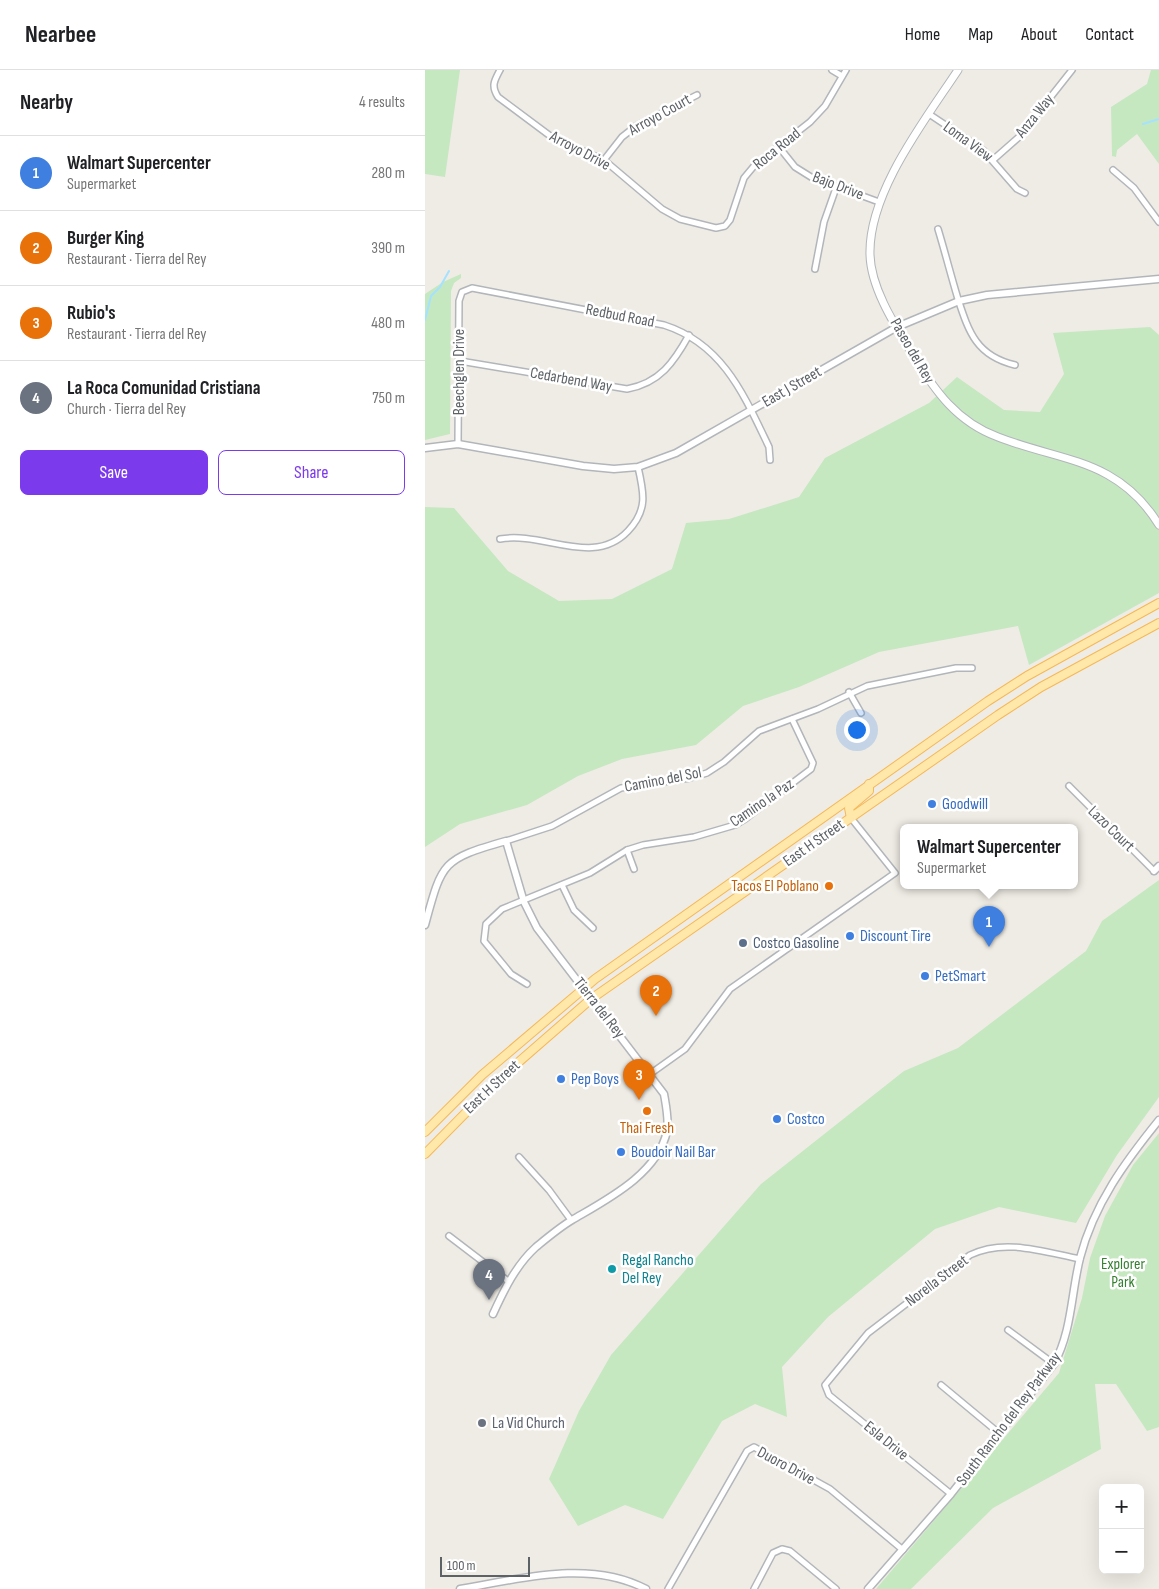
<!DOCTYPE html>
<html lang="en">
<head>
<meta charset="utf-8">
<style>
  body { margin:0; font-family:"Sofia Sans Condensed",sans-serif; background:#f6f6f6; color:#202124 }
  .controls { position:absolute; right:15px; bottom:15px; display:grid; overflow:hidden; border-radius:8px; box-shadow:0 5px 20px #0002 }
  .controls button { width:45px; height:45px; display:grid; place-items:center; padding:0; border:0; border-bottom:1px solid #e0e0e0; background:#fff; color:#202124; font:25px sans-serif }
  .scale { position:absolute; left:15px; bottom:12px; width:90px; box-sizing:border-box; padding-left:5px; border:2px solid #5d6266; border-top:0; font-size:14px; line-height:18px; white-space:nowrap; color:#5d6266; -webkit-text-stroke:4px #fff; paint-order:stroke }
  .you { position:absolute; left:431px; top:659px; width:18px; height:18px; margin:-12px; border:4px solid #fff; border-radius:50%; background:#1a73e8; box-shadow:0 0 0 8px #1a73e833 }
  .badge { display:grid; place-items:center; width:32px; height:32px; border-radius:50%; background:#7c3aed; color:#fff; font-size:16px; font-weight:700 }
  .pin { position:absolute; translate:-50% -41px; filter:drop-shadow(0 1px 2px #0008) }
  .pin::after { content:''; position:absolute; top:26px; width:18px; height:15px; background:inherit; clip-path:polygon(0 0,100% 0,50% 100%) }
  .popup { position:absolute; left:475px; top:754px; width:178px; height:65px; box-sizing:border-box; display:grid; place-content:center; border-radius:8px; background:#fff; filter:drop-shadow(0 1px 4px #0005); font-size:16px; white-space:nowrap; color:#757577 }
  .popup b { font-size:19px; color:#202124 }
  .popup::after { content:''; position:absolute; left:50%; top:100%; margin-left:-10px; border:10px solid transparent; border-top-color:#fff }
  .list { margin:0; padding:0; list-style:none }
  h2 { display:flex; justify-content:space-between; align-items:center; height:65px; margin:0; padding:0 20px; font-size:21px }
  h2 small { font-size:16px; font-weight:400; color:#757577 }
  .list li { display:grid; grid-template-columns:32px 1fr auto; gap:15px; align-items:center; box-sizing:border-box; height:75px; padding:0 20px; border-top:1px solid #e0e0e0 }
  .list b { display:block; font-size:19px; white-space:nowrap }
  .list p { margin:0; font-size:16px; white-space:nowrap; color:#757577 }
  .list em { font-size:16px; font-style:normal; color:#757577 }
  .actions { display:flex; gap:10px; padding:15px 20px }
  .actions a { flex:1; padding:11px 0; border:1px solid #7c3aed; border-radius:8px; text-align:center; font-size:18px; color:#7c3aed }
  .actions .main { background:#7c3aed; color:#fff }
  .map { position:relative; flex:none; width:734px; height:1519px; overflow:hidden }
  header { display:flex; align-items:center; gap:30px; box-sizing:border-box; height:70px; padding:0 25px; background:#fff; border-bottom:1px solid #e0e0e0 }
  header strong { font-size:24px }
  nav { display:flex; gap:28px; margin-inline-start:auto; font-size:18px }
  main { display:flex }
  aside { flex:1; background:#fff }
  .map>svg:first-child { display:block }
  .green { fill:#c5e8c1 }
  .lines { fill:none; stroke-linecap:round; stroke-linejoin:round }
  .stream { stroke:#a5e2ff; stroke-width:2 }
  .minor-casing { stroke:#b2b6ba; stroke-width:8 }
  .tertiary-casing { stroke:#b2b6ba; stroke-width:9 }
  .secondary-casing { stroke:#b1b6ba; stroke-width:9 }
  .primary-casing { stroke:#f5b858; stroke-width:10 }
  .minor { stroke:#fff; stroke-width:5 }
  .tertiary { stroke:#fff; stroke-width:6 }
  .secondary { stroke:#fff; stroke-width:7 }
  .primary { stroke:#ffe8aa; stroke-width:8 }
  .shop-dot { fill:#3f7fe0; stroke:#fff; stroke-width:2 }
  .food-dot { fill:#e8710a; stroke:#fff; stroke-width:2 }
  .service-dot { fill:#5c6f8a; stroke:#fff; stroke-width:2 }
  .culture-dot { fill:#0f9aa8; stroke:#fff; stroke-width:2 }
  .worship-dot { fill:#6b7280; stroke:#fff; stroke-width:2 }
  .labels { text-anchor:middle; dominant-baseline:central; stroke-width:5; stroke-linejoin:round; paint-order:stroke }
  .street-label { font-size:16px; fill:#5d6266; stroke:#fff }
  .shop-label { font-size:16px; fill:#366cbe; stroke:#fff; text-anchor:start }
  .food-label { font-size:16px; fill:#c56008; stroke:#fff; text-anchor:end }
  .service-label { font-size:16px; fill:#4e5e75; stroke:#fff; text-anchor:start }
  .culture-label { font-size:16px; fill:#0d838f; stroke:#fff; text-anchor:start }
  .park-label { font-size:16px; fill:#368131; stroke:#fff }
  .worship-label { font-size:16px; fill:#5b616d; stroke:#fff; text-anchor:start }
</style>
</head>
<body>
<header>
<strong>Nearbee</strong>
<nav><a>Home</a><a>Map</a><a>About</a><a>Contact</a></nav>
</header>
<main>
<aside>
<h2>Nearby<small>4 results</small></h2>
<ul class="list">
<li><span class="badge" style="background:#3f7fe0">1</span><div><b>Walmart Supercenter</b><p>Supermarket</p></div><em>280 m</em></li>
<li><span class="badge" style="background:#e8710a">2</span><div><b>Burger King</b><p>Restaurant · Tierra del Rey</p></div><em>390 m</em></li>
<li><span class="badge" style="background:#e8710a">3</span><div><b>Rubio's</b><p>Restaurant · Tierra del Rey</p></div><em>480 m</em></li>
<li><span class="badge" style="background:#6b7280">4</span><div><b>La Roca Comunidad Cristiana</b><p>Church · Tierra del Rey</p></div><em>750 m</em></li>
</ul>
<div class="actions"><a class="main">Save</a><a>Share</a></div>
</aside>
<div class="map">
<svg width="734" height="1519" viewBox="0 0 734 1519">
  <rect width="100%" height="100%" fill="#efece5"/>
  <g class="green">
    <path d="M0,0H35L20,107L0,104Z"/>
    <path d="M726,0H734V94L712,64L692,80L691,87L687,86L686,37L722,14Z"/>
    <path d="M36,204V208L29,213L26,221L25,364L0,370V224L18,212Z"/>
    <path d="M725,257L734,265V523L604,595L593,556L454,582L374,617L318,636L271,675L197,689L153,706L102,735L35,754L0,777V437L29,438L83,501L134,531L187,529L247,499L261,453L304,449L374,427L400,388L504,333L532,307L579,340L615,342L639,304L628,263Z"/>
    <path d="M734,810V1027L692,1085L651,1153L574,1137L510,1159L403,1247L357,1297L362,1347L330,1334L297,1351L238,1449L200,1435L153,1456L124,1409L154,1341L186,1285L336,1114L479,1001L533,978L661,881L677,851Z"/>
    <path d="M734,1063V1357L722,1361L691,1314H670L676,1379L568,1438L486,1519H451L634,1303L657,1228L665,1188L680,1146L708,1095Z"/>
  </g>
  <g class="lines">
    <g class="stream">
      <path d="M718,54L734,49"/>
      <path d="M0,250L6,226L15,217L24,201"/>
    </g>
    <g class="minor-casing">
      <g id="minor">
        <path d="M75,0C69,11 66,16 73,27L128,68L179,90L237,139L255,149L291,158L300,156L305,150L319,108L329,96L385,52L400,36L421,0"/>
        <path d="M407,0L417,6"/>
        <path d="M504,44L558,80L592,119L600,123"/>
        <path d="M354,77L370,97L386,107L454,132"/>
        <path d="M569,89L594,67L647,0"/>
        <path d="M179,90L197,67L211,56L272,25"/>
        <path d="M688,100L709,118L734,152"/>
        <path d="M513,159C520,182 526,206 533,229C544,263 552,286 590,295"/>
        <path d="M390,199L399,152L411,118"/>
        <path d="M35,291L202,319C235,313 249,292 264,265"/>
        <path d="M33,374L34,231L37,222L47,218L239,255C298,274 319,325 344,377L345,390"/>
        <path d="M75,469C119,461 168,498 203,461C223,440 219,423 213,397"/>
        <path d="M424,622L436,643"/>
        <path d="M644,716L729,801"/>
        <path d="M81,771L127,756L196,718L265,708L282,703L299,692L334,661L393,639L442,616L531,598H547"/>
        <path d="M202,780L209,799"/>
        <path d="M137,815L149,840L168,858"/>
        <path d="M102,914L86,904L59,871L61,854L77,839L165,803L202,780L218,775L269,767L310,755L320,749L386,699L388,693L367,649"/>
        <path d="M225,1004L260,979L305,919L470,803L426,748"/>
        <path d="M94,1087L124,1120L146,1150"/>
        <path d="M24,1166L83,1211"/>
        <path d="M583,1260L629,1294"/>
        <path d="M516,1315L575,1364"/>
        <path d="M526,1424L404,1325L400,1315L443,1263L545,1185C580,1168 619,1182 655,1189"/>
        <path d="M243,1519L322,1381L329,1377L405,1419L478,1480"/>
        <path d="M329,1519L348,1483L357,1479L365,1481L411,1519"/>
      </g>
    </g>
    <g class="tertiary-casing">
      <g id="tertiary">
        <path d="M0,378L33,374L158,396L189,399L213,397L251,383L472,257L534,231L562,225L734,209"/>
        <path d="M729,801L734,796"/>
        <path d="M0,855C17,792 17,789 81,771L99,832L112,858L239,1024C241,1036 244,1049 242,1061C233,1104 181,1130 147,1150C135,1157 122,1168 111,1177C91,1195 79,1220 68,1244"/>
        <path d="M35,1519C94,1509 165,1489 221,1519"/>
        <path d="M443,1519L526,1424L629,1294C647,1261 646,1224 655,1188C669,1134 700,1092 734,1050"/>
      </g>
    </g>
    <g class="secondary-casing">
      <path id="secondary" d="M533,0C500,50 443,123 445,185C446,219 471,257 488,285C510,321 532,352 573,367C637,392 693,388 734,455"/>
    </g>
    <g class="primary-casing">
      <g id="primary">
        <path d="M426,748L424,738L444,721V714"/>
        <path d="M0,1062L57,1005L170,909L563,631L602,606L734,533"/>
        <path d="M0,1084L73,1010L166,929L573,645L616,617L734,553"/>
      </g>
    </g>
    <use href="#minor" class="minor"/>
    <use href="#tertiary" class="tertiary"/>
    <use href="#secondary" class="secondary"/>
    <use href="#primary" class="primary"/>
  </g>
  <g class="shop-dot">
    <circle cx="507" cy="734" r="5"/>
    <circle cx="425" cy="866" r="5"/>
    <circle cx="500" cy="906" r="5"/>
    <circle cx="136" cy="1009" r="5"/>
    <circle cx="352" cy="1049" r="5"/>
    <circle cx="196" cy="1082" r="5"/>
  </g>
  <g class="food-dot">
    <circle cx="404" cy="816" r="5"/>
    <circle cx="222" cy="1041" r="5"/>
  </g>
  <circle class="service-dot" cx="318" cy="873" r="5"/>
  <circle class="culture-dot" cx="187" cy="1199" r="5"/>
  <circle class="worship-dot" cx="57" cy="1353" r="5"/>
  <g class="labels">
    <g class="street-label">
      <text transform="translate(235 45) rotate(-29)">Arroyo Court</text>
      <text transform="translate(610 46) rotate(-51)">Anza Way</text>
      <text transform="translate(543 72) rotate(36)">Loma View</text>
      <text transform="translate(352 79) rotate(-39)">Roca Road</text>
      <text transform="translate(155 81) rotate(28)">Arroyo Drive</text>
      <text transform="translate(413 116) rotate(21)">Bajo Drive</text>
      <text transform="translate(195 246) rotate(11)">Redbud Road</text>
      <text transform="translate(487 281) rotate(60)">Paseo del Rey</text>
      <text transform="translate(34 302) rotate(-90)">Beechglen Drive</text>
      <text transform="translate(146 310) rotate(10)">Cedarbend Way</text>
      <text transform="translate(367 317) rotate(-30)">East J Street</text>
      <text transform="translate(238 710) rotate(-11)">Camino del Sol</text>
      <text transform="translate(337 733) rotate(-34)">Camino la Paz</text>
      <text transform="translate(686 759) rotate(44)">Lazo Court</text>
      <text transform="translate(389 773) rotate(-35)">East H Street</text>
      <text transform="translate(174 938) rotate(52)">Tierra del Rey</text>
      <text transform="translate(67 1017) rotate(-43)">East H Street</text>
      <text transform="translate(512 1211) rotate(-37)">Norella Street</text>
      <text transform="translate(584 1349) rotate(-53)">South Rancho del Rey Parkway</text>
      <text transform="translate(461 1371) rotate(39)">Esla Drive</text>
      <text transform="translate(361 1396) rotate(28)">Duoro Drive</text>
    </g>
    <g class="shop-label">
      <text x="517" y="734">Goodwill</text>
      <text x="435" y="866">Discount Tire</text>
      <text x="510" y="906">PetSmart</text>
      <text x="146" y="1009">Pep Boys</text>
      <text x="362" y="1049">Costco</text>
      <text x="206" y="1082">Boudoir Nail Bar</text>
    </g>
    <g class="food-label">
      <text x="394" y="816">Tacos El Poblano</text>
      <text x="222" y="1058" text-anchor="middle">Thai Fresh</text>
    </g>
    <g class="service-label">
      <text x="328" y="873">Costco Gasoline</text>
    </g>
    <g class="culture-label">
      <text x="197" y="1190">Regal Rancho<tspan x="197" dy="18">Del Rey</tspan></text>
    </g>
    <g class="park-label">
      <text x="698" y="1194">Explorer<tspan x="698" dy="18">Park</tspan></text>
    </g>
    <g class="worship-label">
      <text x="67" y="1353">La Vid Church</text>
    </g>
  </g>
</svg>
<div class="controls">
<button>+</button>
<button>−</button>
</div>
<div class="scale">100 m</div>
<div class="you"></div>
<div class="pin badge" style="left:564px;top:877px;background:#3f7fe0">1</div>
<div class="popup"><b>Walmart Supercenter</b>Supermarket</div>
<div class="pin badge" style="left:231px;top:946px;background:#e8710a">2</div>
<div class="pin badge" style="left:214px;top:1030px;background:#e8710a">3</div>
<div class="pin badge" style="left:64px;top:1230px;background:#6b7280">4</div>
</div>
</main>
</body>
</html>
